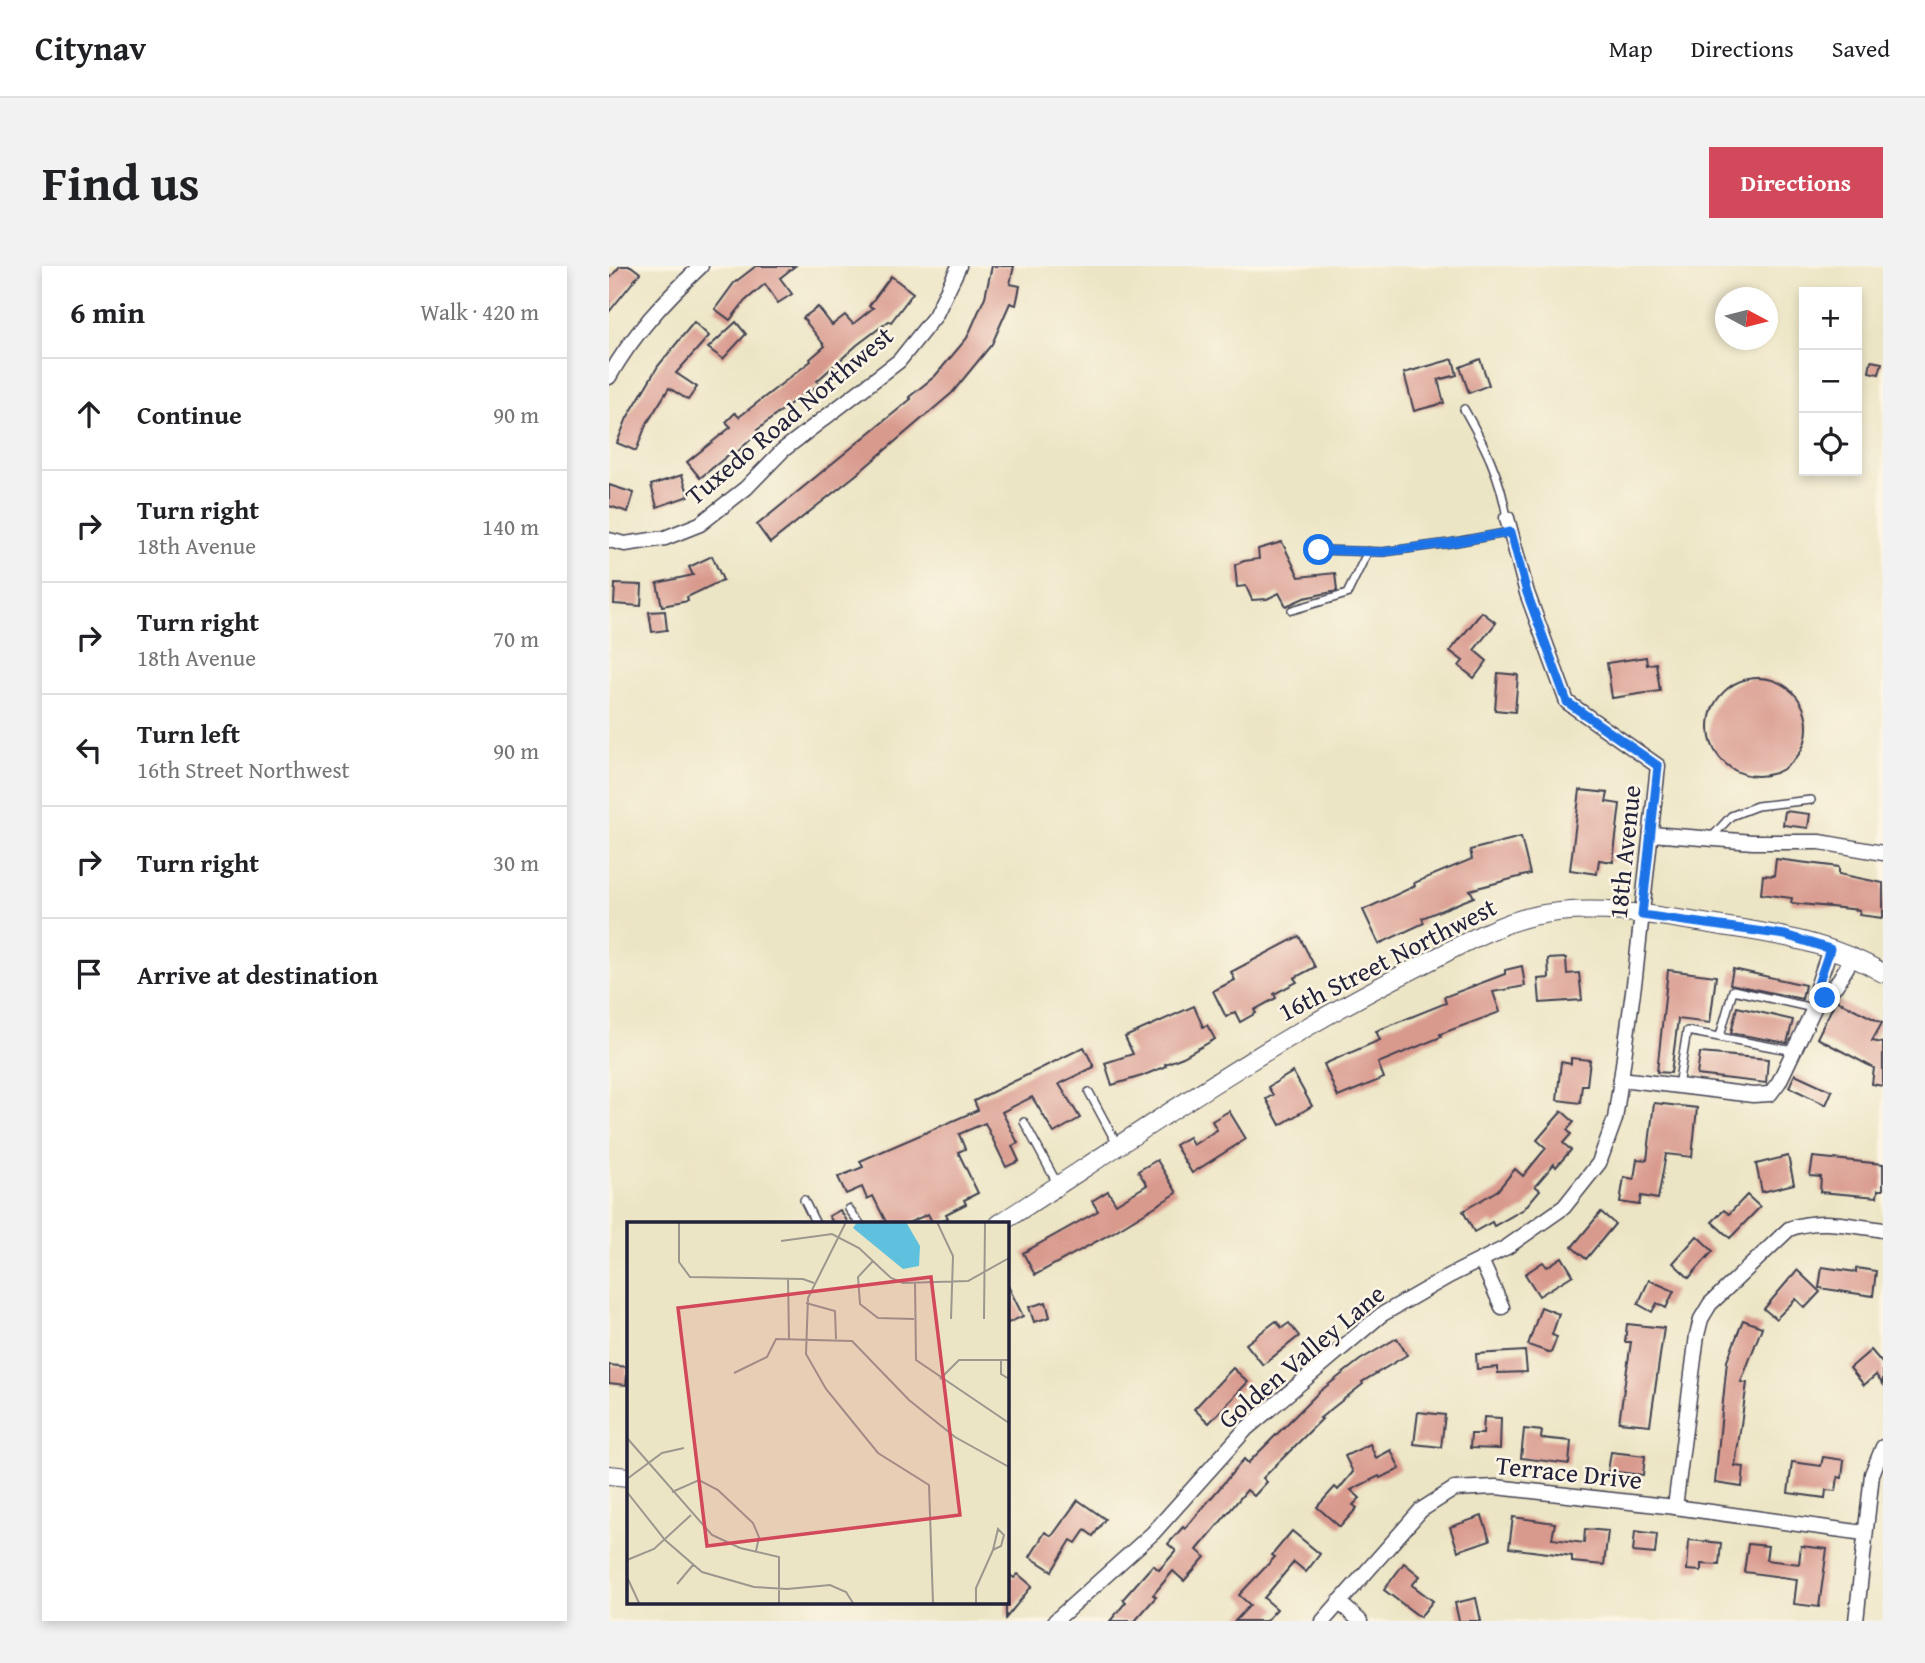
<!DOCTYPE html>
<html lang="en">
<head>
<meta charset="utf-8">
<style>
  body { margin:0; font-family:"Gentium Book Plus",serif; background:#f2f2f2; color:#202124 }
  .controls { position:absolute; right:21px; top:21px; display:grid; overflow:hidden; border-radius:0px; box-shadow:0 4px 10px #0003 }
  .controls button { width:63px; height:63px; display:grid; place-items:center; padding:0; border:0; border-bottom:2px solid #e0e0e0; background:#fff; color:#202124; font:35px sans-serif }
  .compass { position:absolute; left:1106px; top:21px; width:63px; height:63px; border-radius:50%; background:#fff; box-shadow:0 4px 10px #0003; rotate:97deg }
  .stop { position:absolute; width:21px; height:21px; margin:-16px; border:5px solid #1a73e8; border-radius:50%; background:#fff }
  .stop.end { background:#1a73e8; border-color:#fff; box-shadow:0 2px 7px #0008 }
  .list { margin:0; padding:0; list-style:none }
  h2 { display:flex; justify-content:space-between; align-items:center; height:91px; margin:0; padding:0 28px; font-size:30px }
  h2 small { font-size:23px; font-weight:400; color:#757577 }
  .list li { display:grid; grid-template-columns:46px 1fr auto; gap:21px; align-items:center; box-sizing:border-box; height:112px; padding:0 28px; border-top:2px solid #e0e0e0 }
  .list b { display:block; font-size:26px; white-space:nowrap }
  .list p { margin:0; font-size:23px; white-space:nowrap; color:#757577 }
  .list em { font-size:23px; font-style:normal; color:#757577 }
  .icon { flex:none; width:38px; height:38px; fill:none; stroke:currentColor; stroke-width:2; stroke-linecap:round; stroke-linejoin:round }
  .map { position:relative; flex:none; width:1274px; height:1355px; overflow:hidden; border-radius:0px }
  header { display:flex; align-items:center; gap:42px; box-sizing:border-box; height:98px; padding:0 35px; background:#fff; border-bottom:2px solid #e0e0e0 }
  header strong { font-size:33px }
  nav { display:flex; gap:38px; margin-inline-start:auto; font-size:24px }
  .intro { display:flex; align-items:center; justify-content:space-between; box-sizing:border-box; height:168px; padding:0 42px }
  h1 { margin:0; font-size:49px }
  .button { padding:18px 32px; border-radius:0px; background:#d1495b; color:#fff; font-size:24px; font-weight:700 }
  main { display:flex; gap:42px; padding:0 42px }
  aside { flex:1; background:#fff; border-radius:0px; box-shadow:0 4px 10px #0003 }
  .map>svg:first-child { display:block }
  .building { fill:#d99a8e }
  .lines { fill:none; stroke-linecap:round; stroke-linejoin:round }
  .service-casing { stroke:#403f50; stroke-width:10 }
  .minor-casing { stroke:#403f50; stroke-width:17 }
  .tertiary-casing { stroke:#403f50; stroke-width:20 }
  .service { stroke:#fff; stroke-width:7 }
  .minor { stroke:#fff; stroke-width:14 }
  .tertiary { stroke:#fff; stroke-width:18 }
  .route { stroke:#1a73e8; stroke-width:9 }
  .labels { text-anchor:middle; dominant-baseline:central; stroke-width:5; stroke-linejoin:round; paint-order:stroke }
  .street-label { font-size:26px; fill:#22223b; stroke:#fcf5e5 }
  .inset-road { fill:none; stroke:#9b978e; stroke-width:2 }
  .view { fill:#d1495b; fill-opacity:0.15; stroke:#d1495b; stroke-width:3.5 }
  .inset-edge { fill:none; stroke:#22223b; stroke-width:3.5 }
</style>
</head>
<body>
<header>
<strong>Citynav</strong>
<nav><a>Map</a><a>Directions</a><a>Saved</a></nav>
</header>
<div class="intro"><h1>Find us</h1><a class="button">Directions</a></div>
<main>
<aside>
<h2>6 min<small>Walk · 420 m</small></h2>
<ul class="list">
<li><svg class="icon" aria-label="ahead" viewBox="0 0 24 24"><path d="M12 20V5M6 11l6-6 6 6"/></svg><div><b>Continue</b></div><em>90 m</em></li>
<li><svg class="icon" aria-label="right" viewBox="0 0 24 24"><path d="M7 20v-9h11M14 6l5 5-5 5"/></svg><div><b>Turn right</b><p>18th Avenue</p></div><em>140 m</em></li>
<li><svg class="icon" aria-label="right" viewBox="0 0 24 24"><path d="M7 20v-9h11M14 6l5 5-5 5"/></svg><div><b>Turn right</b><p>18th Avenue</p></div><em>70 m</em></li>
<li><svg class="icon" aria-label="left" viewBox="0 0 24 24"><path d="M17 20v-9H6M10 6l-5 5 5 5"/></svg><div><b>Turn left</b><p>16th Street Northwest</p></div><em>90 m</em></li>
<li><svg class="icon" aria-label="right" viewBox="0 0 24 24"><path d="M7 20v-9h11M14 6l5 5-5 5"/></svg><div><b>Turn right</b></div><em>30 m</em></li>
<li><svg class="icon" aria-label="arrive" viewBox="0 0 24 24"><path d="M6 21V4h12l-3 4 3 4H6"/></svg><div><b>Arrive at destination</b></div></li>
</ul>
</aside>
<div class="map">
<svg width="1274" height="1355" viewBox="0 0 1274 1355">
  <rect width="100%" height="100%" fill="#fcf5e5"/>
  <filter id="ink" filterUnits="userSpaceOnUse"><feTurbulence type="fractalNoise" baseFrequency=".0143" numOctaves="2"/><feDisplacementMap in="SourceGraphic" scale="14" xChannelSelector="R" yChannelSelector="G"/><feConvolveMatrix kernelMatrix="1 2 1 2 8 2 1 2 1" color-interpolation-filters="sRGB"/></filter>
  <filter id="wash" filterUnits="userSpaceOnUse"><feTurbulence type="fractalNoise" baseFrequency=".00686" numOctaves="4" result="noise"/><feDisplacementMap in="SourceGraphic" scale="28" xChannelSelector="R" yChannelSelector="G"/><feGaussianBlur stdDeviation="1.57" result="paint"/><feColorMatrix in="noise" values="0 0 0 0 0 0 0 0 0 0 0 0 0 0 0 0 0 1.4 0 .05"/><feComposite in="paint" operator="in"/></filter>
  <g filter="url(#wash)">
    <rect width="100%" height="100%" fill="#ece5c5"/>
    <g id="blocks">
      <g class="building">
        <path d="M11,0H22L31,7L0,46V13Z"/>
        <path d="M147,0H186L171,12L183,28L169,37L156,18L136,35L121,54L106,43L125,17Z"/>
        <path d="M383,0H405L401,18L411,20L407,39L401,37L383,78L343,127L248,208L161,277L148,259L302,133L300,131L326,110L358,72L376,31Z"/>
        <path d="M282,10L304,27L282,56L280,55L248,79L208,115L210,118L191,133L190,131L148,164L150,166L125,189L123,186L91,212L78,196L122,161L117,156L126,147L130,151L202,95L201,93L216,80L194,52L209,41L223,59L236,49L244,58L264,42L260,40Z"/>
        <path d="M85,56L100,70L67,107L88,121L79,134L60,122L37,159L27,185L8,177L18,152L49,100Z"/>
        <path d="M127,56L137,68L114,93L99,82Z"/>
        <path d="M844,93L848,109L829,114L835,137L805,145L795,107Z"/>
        <path d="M871,93L880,119L860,127L851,101Z"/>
        <path d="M1262,95L1273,97L1270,108L1260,106Z"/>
        <path d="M73,209L80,230L48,241L42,219Z"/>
        <path d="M0,219L25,227L19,246L0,240Z"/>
        <path d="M673,276L690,311L726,307L728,325L695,332L677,340L670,327L658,333L643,334L637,320L628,321L626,299L635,295L650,293L649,283Z"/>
        <path d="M103,290L114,314L78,331L79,335L53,340L48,317L84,309L80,301Z"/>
        <path d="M6,318L33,319L32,340L5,338Z"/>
        <path d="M56,345L58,364L43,366L40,346Z"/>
        <path d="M873,346L887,357L865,384L878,395L865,412L850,400L854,395L841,385Z"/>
        <path d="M1037,391L1038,399L1047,397L1051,425L1003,432L998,397Z"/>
        <path d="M889,407L909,409L906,446L886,444Z"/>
        <circle cx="1149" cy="461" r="49"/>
        <path d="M971,524L999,527L997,536L1011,538L1004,596L990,594L988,608L961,604Z"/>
        <path d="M1176,545L1201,548L1199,562L1174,559Z"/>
        <path d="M912,571L921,608L861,624L865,631L813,652L815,657L770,678L754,644L806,620L805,617L863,593L861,584Z"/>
        <path d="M1167,593L1230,601V608L1274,617V652L1250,649L1251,644L1182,637L1183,632L1152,628L1154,609L1165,610Z"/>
        <path d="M690,670L706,701L685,712L688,716L665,728L667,732L645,744L647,747L631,756L626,746L617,751L604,725L626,714L622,706Z"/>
        <path d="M957,692L958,708L970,707L973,734L931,737L929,713L940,712L939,693Z"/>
        <path d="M913,700L916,720L884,726L891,746L831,768L832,771L769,797L775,812L729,831L715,798L771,774L767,765L837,737L835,731L896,708V704Z"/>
        <path d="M1124,703L1196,719L1193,733L1121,718Z"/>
        <path d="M1059,704L1107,710L1101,757L1069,753L1062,807L1048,806Z"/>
        <path d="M1227,734L1273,757L1263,775L1274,777V820L1263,818L1265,802L1208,772Z"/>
        <path d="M585,740L594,761L598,759L606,773L574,791L556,798L557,800L533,810L503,819L496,797L524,788L516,771Z"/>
        <path d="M1128,741L1184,754L1178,777L1122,767Z"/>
        <path d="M475,781L485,801L450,818L471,852L445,867L423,831L393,846L409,877L403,880L410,895L397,901L376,857L350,868L356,883L349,886L369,927L355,934L357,938L337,948L339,952L324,958L319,948L297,958H278L264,930L258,933L253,921L237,928L229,911L254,901L251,895L369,844L365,835Z"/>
        <path d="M1091,787L1159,793L1157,817L1088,809Z"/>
        <path d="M962,792L981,794L978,819H973L971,837L948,834L952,796L962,798Z"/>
        <path d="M684,806L703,840L671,859L657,833L664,829L659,821Z"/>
        <path d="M1186,808L1223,825L1217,839L1180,821Z"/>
        <path d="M1045,837L1088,842L1083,891L1057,888L1049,933L1032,930L1030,939L1011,936L1015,911L1025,913L1028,893L1038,894Z"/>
        <path d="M620,845L637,873L583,907L566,879L580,871L584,879L608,864L603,855Z"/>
        <path d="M953,845L965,856L958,864L962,868L954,877L962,884L947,901L945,898L926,920L931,924L915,943L885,960L883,956L865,966L854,945L889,924L906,903L914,910L937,882L928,874Z"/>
        <path d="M1179,890L1185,918L1153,926L1147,898Z"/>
        <path d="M1204,891L1274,898V924H1269L1268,931L1211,926L1212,911L1201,910Z"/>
        <path d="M548,894L568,927L503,967L426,1009L414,987L489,945L483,935L499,925L507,938L538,919L529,905Z"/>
        <path d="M1138,929L1151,941L1121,972L1103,956L1115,944L1120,948Z"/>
        <path d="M231,944L240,958H225L220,950Z"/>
        <path d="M992,946L1006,958L977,993L963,981Z"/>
        <path d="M1088,970L1104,985L1080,1012L1064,997Z"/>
        <path d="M953,991L964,1009L930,1030L916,1008L934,996L938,1001Z"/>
        <path d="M1213,1001L1247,1006V1002L1267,1005L1264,1030L1210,1022Z"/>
        <path d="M1188,1004L1211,1026L1196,1042L1187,1033L1167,1053L1155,1043Z"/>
        <path d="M1040,1014L1065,1025L1057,1042L1048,1037L1043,1046L1029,1038Z"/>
        <path d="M397,1016L414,1050L397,1058Z"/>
        <path d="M437,1036L441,1051L425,1056L420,1041Z"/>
        <path d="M932,1041L950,1048L943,1069L948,1071L942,1087L919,1079Z"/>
        <path d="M1134,1054L1153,1061L1132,1116L1138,1117L1126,1200L1135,1201L1133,1221L1106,1217L1118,1095Z"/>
        <path d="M667,1055L673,1062L680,1057L690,1070L654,1099L637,1078Z"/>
        <path d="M1018,1058L1055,1062L1041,1159L1010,1156L1022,1076H1016Z"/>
        <path d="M788,1072L798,1089L753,1116L754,1118L711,1152L713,1153L654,1212L658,1216L645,1230L638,1224L588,1284L596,1291L575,1315L564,1305L544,1329L547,1331L526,1355H501L517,1336L514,1333L544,1299L550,1304L567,1285L559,1278L574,1261L576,1263L635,1193L639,1197L710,1126L751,1094Z"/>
        <path d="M1262,1084L1274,1098V1118L1267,1109L1255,1119L1241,1102Z"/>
        <path d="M916,1085L918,1106L889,1107V1101L868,1103L867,1088Z"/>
        <path d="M0,1099L19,1101L17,1119L0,1117Z"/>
        <path d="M624,1102L639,1116L600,1157L585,1143Z"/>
        <path d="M809,1146L836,1149L832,1181L805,1178Z"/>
        <path d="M875,1151L892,1152L891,1183L861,1182L862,1168H874Z"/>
        <path d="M915,1163L933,1165L932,1172L962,1175L960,1198L912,1192Z"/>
        <path d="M761,1178L767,1192L782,1184L791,1203L771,1212L770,1210L742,1224L751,1232L744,1239L748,1242L731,1261L708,1241L726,1221L729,1224L744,1206L736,1190Z"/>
        <path d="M1002,1186L1036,1190L1034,1209L999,1205Z"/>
        <path d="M1214,1191L1235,1194L1233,1212L1229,1211L1227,1225L1217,1224L1216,1232L1179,1227L1183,1196L1212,1200Z"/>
        <path d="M469,1234L496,1253L484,1270L476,1264L467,1277L462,1274L443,1305L421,1291L436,1266L443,1270Z"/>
        <path d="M873,1250L881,1274L849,1285L841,1261Z"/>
        <path d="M904,1251L946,1257L943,1273L975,1277L976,1263L999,1265L995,1299L963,1296V1290L900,1282Z"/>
        <path d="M683,1265L711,1288L697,1306L685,1296L655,1332L668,1343L657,1355H626L641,1339L630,1329L666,1291L663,1289Z"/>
        <path d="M1026,1265L1048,1268L1046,1288L1024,1286Z"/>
        <path d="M1080,1274L1112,1277L1110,1299L1092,1298V1305L1078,1304Z"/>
        <path d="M1139,1278L1159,1280L1157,1294L1190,1298L1192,1280L1218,1283L1210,1341L1185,1338L1188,1313L1135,1306Z"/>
        <path d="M795,1297L811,1310L803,1319L824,1335L811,1351L775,1324Z"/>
        <path d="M397,1306L405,1312L409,1308L423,1320L397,1352Z"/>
        <path d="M867,1332L872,1355H850L846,1337Z"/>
      </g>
    </g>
  </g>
  <g filter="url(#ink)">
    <use href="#blocks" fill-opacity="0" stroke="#403f50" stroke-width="2"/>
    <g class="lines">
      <g class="service-casing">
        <g id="service">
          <path d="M855,143C876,180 891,209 898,252"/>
          <path d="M710,284L774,286L841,277L902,266"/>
          <path d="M683,344L738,328L759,285"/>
          <path d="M1102,572L1122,550L1148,540L1202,534"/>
          <path d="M1111,770L1124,724L1204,742"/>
          <path d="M1069,820L1078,765L1185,785"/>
          <path d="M480,826L509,880"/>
          <path d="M415,856L449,919"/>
          <path d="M195,934L207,958"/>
          <path d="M240,943L251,958"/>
        </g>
      </g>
      <g class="minor-casing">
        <g id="minor">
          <path d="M0,111C23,69 57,33 92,0"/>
          <path d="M0,274L16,278L56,272L91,258L137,222L174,184L290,95L326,50L350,0"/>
          <path d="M1042,568L1144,576H1211L1274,587"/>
          <path d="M1207,738L1206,727L1221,683"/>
          <path d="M1012,813L1144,829L1161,828L1170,816L1207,738L1227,719L1244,691"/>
          <path d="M872,994L893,1041"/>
          <path d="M1066,1241L1088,1069L1092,1053L1101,1038L1180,963C1210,951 1243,960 1274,964"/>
          <path d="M730,1336L751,1355"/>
          <path d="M446,1355L544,1267L637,1163L772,1049L840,1010L898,981L955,941L990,897L1006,853L1012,813L1026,711L1049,500L958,436L918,327L898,252"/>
          <path d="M714,1355L812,1244L845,1223L887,1221L1066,1241L1255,1267"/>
          <path d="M1247,1355L1263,1208L1274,1181"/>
        </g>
      </g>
      <g class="tertiary-casing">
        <g id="tertiary">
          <path d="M390,958C527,869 662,774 809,701C845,683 884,659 924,650C985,637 1053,650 1113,660C1169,668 1225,678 1274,707"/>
          <path d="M0,1209L19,1211"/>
        </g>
      </g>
      <use href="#service" class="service"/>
      <use href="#minor" class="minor"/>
      <use href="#tertiary" class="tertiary"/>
    </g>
  </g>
  <g class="lines" filter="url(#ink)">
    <path class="route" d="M710,284L774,286L841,277L902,266L918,327L958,436L1049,500L1033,649L1176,669L1221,683L1206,727L1207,738L1216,732"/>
  </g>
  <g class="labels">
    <g class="street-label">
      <text transform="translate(180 149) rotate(-40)">Tuxedo Road Northwest</text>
      <text transform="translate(1015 586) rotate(-84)">18th Avenue</text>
      <text transform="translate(778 693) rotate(-27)">16th Street Northwest</text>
      <text transform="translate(692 1090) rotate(-40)">Golden Valley Lane</text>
      <text transform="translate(960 1206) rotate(6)">Terrace Drive</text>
    </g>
  </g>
  <g transform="translate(18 956)">
    <rect width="382" height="382" fill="#ece5c5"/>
    <path d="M230,0H279L293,24L292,44L276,47L226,6Z" fill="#5fc1de"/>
    <path class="inset-road" d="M52,0V40L63,55L176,57L187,61M219,0L181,76L179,132L199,167L251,231L302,263L306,381M310,0L326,34L324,97M154,19L205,12L232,26L264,56L276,61L341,59L382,36M246,39L231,55L233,82L251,96L287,97M161,57L162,117M288,61L289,138L382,201M179,81L208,89L209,117M357,97L358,0M374,138V152L382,157M107,151L140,135L149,117L225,119L282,178L328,215L382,245M313,157L332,138H382M0,216L85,313L113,326L152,335V381M0,257L35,231L57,226M0,270L38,318L75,350L127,365L160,367L203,363L219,370L226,381M45,270L72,258L91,268L126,301L132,315L129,329M371,307L377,313L374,324L366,328ZM0,338L27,327L64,293M0,355L12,381M50,362L66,343M349,381V366L366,328"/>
    <path class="view" d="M304,55L333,293L80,324L51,86Z"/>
    <rect width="382" height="382" class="inset-edge"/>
  </g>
</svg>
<div class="controls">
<button>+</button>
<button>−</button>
<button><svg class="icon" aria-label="locate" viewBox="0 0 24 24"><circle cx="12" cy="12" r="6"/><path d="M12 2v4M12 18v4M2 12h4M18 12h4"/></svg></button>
</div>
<svg class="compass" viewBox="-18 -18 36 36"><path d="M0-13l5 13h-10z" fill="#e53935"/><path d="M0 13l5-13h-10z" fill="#757577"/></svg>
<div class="stop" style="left:710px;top:284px"></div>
<div class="stop end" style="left:1216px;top:732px"></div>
</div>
</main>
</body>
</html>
